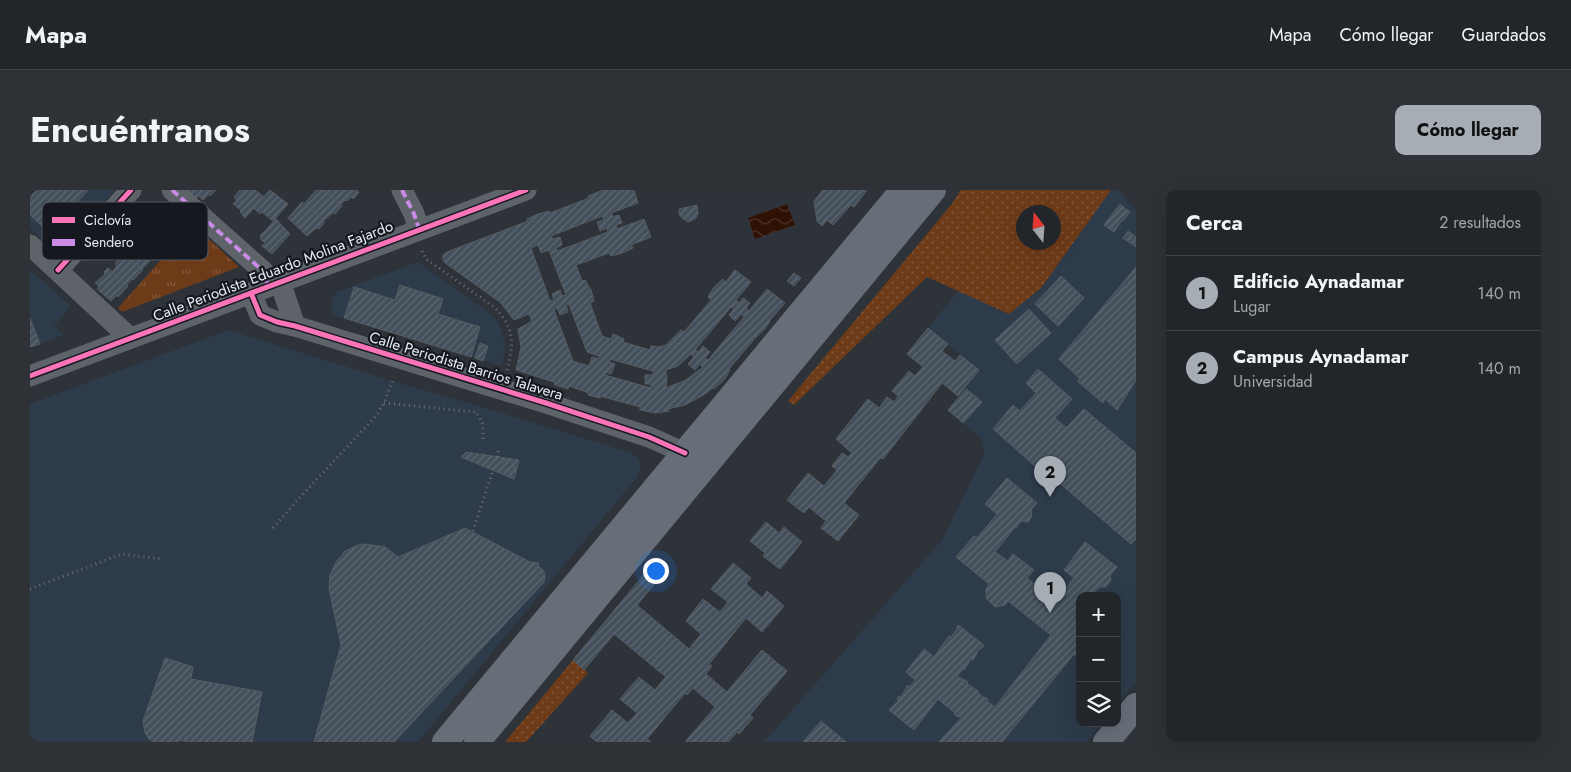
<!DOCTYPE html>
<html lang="es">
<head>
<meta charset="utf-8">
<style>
  body { margin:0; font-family:Jost,sans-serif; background:#2e3237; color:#f1f3f6 }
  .controls { position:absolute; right:15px; bottom:15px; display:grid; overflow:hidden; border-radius:10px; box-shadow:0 5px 20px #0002 }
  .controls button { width:45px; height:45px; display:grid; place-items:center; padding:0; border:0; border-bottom:1px solid #3f4347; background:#22262b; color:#f1f3f6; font:25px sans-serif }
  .compass { position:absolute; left:986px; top:15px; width:45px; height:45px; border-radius:50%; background:#22262b; box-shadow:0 5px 20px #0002; rotate:343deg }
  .you { position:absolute; left:625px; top:380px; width:18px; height:18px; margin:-12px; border:4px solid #fff; border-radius:50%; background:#1a73e8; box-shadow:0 0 0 8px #1a73e833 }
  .badge { display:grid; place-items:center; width:32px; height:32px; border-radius:50%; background:#a6adb4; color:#111; font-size:16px; font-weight:700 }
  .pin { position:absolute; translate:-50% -41px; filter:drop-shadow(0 1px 2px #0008) }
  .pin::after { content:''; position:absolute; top:26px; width:18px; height:15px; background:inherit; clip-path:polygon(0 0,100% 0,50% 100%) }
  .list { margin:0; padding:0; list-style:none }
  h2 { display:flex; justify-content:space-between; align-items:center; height:65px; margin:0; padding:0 20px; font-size:21px }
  h2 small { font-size:16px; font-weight:400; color:#a2a5a9 }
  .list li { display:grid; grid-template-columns:32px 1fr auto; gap:15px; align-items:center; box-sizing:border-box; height:75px; padding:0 20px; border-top:1px solid #3f4347 }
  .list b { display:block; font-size:19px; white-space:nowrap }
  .list p { margin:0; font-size:16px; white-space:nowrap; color:#a2a5a9 }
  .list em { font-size:16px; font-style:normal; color:#a2a5a9 }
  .icon { flex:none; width:28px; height:28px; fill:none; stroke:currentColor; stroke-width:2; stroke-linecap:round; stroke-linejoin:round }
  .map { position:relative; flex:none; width:1106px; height:552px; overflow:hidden; border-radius:10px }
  header { display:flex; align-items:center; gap:30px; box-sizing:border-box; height:70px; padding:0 25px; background:#22262b; border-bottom:1px solid #3f4347 }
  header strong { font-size:24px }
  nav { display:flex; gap:28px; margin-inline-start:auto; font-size:18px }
  .intro { display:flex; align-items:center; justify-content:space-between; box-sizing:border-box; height:120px; padding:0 30px }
  h1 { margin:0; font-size:35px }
  .button { padding:12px 22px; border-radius:10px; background:#a6adb4; color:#111; font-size:18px; font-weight:700 }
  main { display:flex; gap:30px; padding:0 30px }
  aside { flex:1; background:#22262b; border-radius:10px; box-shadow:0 5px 20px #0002 }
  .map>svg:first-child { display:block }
  .built { fill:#2d3b4a }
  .grass { fill:url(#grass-dots); fill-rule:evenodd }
  .park { fill:url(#park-tufts) }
  .water { fill:url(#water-waves) }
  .building { fill:url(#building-hatch); stroke:#575c62; fill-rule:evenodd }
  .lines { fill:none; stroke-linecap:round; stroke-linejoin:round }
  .path { stroke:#6a6e74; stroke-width:3; stroke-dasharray:1 4; stroke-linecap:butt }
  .minor { stroke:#5e6369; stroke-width:21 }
  .major { stroke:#676e78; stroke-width:26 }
  .quiet { stroke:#ca8be6; stroke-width:4; stroke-dasharray:8 4; stroke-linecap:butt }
  .cycleway-casing { stroke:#15191f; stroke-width:8 }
  .cycleway { stroke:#fb73b8; stroke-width:5 }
  .labels { text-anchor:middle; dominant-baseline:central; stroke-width:4.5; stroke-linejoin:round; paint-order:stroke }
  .street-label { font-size:15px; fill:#e7eef6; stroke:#15191f }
  .key { fill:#15191f; stroke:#545960; stroke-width:1 }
  .key-label { font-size:14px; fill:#e7eef6 }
</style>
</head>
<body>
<header>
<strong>Mapa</strong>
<nav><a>Mapa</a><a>Cómo llegar</a><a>Guardados</a></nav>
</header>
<div class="intro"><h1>Encuéntranos</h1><a class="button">Cómo llegar</a></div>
<main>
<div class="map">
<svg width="1106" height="552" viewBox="0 0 1106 552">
  <defs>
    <pattern id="grass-dots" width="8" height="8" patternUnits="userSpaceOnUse" patternTransform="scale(1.25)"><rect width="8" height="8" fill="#6e3b19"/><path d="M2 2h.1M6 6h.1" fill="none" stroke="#83583b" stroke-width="1.8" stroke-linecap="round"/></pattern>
    <pattern id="park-tufts" width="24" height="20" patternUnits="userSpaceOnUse" patternTransform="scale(1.25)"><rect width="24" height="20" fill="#6e3b19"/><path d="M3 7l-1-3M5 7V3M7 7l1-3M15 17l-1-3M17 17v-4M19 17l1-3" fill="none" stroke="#83583b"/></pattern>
    <pattern id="water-waves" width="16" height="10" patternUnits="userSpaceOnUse" patternTransform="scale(1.25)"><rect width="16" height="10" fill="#301205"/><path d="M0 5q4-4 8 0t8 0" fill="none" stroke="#4e352a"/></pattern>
    <pattern id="building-hatch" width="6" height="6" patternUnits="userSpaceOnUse" patternTransform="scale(1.25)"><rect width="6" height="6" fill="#434f5b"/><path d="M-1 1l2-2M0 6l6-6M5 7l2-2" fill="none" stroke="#5e6973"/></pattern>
  </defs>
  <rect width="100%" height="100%" fill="#2d3339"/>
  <g class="built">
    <path d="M0,0H85L28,64L0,38Z"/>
    <path d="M1081,0H1088L1106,20V492L1087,515V406H1050V533H1072L1057,552H734L912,350L954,265L952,249L933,233L951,212L935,198L949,180L898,138L929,100L979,124L1011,98Z"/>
    <path d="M388,72L461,124L466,129L472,142L475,153V162L471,176L306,126L302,122L301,111L306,102Z"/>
    <path d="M0,80L41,116L24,136L34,145L0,157Z"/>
    <path d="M198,140L362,191L449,216L602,263L609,270L611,277L608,286L388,552H0V214Z"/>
  </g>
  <g class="grass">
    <path d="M931,0H1081L1011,98L979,124L897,87L764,215L758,211L921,15ZM994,22H1024V52H994Z"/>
    <path d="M543,470L558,483L496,552H475Z"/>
  </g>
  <path class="park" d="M163,34L209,77L92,122L88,118Z"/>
  <path class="water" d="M757,14L765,35L725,49L718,28Z"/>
  <g class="building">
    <path d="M0,0H58L20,43L0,25Z"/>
    <path d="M158,0H186L180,6L179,4L173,10L168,6L166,8Z"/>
    <path d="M210,0H225L234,7L215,28L210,22L211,20L203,14L207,10L204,7Z"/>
    <path d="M240,0L258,14L243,31L232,22L230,24L224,18Z"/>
    <path d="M286,0H294L312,16L305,24L304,22L294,30L274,14Z"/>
    <path d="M294,0H326L329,2L323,9L321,7L317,11L315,10L310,15Z"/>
    <path d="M573,0H604L608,13L581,23L583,27L589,25L592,33L586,35L587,39L614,29L621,47L601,55L603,58L592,63L581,66L579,63L546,75L552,91L555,90L561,100L564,111L560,113L572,146L581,149L583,144L594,149L593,152L620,160L621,156L629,157L636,155L651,140L654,142L681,110L678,107L684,97L693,89L696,92L705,80L721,92L706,110L709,113L713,108L720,113L716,118L719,121L737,99L755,113L741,129L735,139L726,147L699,179L700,180L694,190L684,199L683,198L672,206L655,215L638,219L639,221L625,223L610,220V217L570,206V208L558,205L559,203L539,196L538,199L525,195L524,192L486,180L491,157L488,139L502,131L499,124L484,130L470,112L415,73L413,70V65L417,62L498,31L497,29L508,24L519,21L520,23L559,8L558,6ZM572,26L574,30L567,32L570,41L577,38L578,42L527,61L526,58L532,55L530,47L523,49L521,46ZM508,55L511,63L519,60L536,105L532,106L530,100L522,104L524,110L520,111L501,58ZM539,114L557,162L569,166V169L562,167L559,176L543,171L524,120L527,118L530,125L538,122L536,115ZM701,117L704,119L699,125L705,131L711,124L714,127L678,170L675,168L680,162L673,156L668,162L665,160ZM661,164L664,167L658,174L665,180L670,174L673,177L656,190L636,198L637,185H636V180L648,176ZM580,169L623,181V185H615V194H621V198L575,185L576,182L581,184L585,174L579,172Z"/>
    <path d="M793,0H837L824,17L821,15L803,35L797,30L792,36L787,31L784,11Z"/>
    <path d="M272,12L294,30V33L289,39L286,38L277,46L258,28Z"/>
    <path d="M1090,14L1100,22L1093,31L1092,30L1084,42L1074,35Z"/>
    <path d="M667,15L668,24L665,29L658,32L652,28L649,24V19Z"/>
    <path d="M246,29L260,44L242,64L232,56L235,53L230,49L232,48L230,46Z"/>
    <path d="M1098,41L1106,47V57L1093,48Z"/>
    <path d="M107,46L127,64L112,79L97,66L102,61L99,58L104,53L106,50L104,49Z"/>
    <path d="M92,62L113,80L103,90L102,89L96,95L82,82L87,76L85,74L89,69V65Z"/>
    <path d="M1106,77V190L1087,220L1075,209L1073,213L1047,191L1050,189L1029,169Z"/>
    <path d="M78,78L98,96L88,107L87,105L81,111L67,99L69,96L65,93L73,86L75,84L74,82Z"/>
    <path d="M764,83L771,88L764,96L757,91Z"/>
    <path d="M1031,86L1054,108L1028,136L1005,114Z"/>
    <path d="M370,95L413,109L408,124L450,137L441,167L314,128L324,97L365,110Z"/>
    <path d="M999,119L1021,143L987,174L965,150Z"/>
    <path d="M0,128L10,154L0,157Z"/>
    <path d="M898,138L918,154L912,161L925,171L930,165L949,180L928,206L912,193L853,269L850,268L814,313L829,325L808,351L791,338L796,331L779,317L774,323L757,310L778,283L794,296L807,280L802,276L812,263L818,267L822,263L806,249L838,209L849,218L857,207L864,212L868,206L862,201L879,181L885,186L893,177L877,164Z"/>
    <path d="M450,153L458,156L453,171L445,168Z"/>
    <path d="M1008,179L1042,209L1025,228L1036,238L1054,219L1106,263V349L1101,354L1007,274L1005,276L963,239L983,215L990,221L1006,203L996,193Z"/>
    <path d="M936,199L952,212L933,233L918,220Z"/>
    <path d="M436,262L489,270L484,289L431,267Z"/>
    <circle cx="478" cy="276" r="6"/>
    <path d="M977,288L1007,313L1001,320L1002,326L998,332L991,331L986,338L985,337L965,362L978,371L983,364L1004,380L997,388L1026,411L1044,388L1034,380L1055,352L1087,377L1080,385L1081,390L1076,397H1070L1060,406H1050V419L1044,427L1050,432V469L1044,464L972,552H909L931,528L928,526L927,527L924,524L925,523L908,509L884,540L859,520L869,510L867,509L869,506L871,507L878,495L880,497L885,490L876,482L894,459L904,467L919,446L921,447L927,439L928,435L954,455L951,459L950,458L943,470L941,469L934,480L933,479L927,486L938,492L937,494L948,501L947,502L954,508L955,507L958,509L957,511L965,517L1021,445L978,411L975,415L965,417L956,408V399L959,394L926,367L944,346L947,348L967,324L955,314Z"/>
    <path d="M736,332L749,343L754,337L772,352L750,379L733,366L735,363L720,351Z"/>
    <path d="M435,338L500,372L509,373L508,376L513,380L515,385L514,392L364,552H284L311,455L299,399L300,385L306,372L315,361L328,355L335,354L355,357L368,367Z"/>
    <path d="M626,370L637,379L607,415L659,459L671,444L656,431L673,409L690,422L698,412L681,399L703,373L721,388L716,394L732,408L737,401L754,416L732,442L716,428L679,474L682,476L676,484L697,502L732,460L757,481L720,525L723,528L709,544L707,542L698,552H655L685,517L663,498L657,505L655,503L617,549L621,552H567L560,546L582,520L598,533L607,523L590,509L609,487L625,500L636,487L584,444L554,480L543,470Z"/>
    <path d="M135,468L163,477L161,489L232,502L222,552H159L149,550L148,552H124L119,549L115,543L113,531Z"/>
    <path d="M791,531L816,552H773Z"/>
  </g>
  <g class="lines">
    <g class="path">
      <path d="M392,61L396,69L464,117C485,138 484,153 477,181"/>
      <path d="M354,213L446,222L453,234V252"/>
      <path d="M467,267L469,258"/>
      <path d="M243,338L273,304L347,225L354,213L364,187"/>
      <path d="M443,341L463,280"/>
      <path d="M0,399L92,364L132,369"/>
    </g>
    <g class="minor">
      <path d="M142,0L233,81L238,96"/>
      <path d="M372,0L384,24L389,39"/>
      <path d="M0,55L100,148"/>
      <path d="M28,80L101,0"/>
      <path d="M250,92L265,136"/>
      <path d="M221,103L230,125L247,132L265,136L516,213L619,247L655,263"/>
      <path d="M0,186L496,0"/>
    </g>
    <g class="major">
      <path d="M415,552L873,0"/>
      <path d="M447,552L903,0"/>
      <path d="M1076,552L1106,516"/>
    </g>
    <g class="quiet">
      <path d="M142,0L233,81L238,96"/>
      <path d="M372,0L384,24L389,39"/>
    </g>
    <g class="cycleway-casing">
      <g id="cycleway">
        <path d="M28,80L101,0"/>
        <path d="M221,103L230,125L247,132L265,136L516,213L619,247L655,263"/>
        <path d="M0,186L496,0"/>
      </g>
    </g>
    <use href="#cycleway" class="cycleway"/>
  </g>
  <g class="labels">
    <g class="street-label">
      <text transform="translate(243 81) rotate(-21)">Calle Periodista Eduardo Molina Fajardo</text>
      <text transform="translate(436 176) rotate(17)">Calle Periodista Barrios Talavera</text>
    </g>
  </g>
  <rect x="12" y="12" width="166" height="58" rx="8" class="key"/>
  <rect x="22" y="27" width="23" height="6" fill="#fb73b8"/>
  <rect x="22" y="49" width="23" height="7" fill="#ca8be6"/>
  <g class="key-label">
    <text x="54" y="35">Ciclovía</text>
    <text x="54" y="57">Sendero</text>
  </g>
</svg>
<div class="controls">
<button>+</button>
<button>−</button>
<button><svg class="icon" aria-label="layers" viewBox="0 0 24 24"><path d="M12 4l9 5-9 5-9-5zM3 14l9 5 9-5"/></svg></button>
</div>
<svg class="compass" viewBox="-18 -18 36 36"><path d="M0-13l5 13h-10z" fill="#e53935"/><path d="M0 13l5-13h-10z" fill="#a2a5a9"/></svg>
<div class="you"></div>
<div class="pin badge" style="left:1020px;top:423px">1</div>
<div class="pin badge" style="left:1020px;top:307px">2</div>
</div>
<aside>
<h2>Cerca<small>2 resultados</small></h2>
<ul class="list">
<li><span class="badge">1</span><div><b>Edificio Aynadamar</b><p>Lugar</p></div><em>140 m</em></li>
<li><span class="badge">2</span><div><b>Campus Aynadamar</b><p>Universidad</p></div><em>140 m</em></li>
</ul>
</aside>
</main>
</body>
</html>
